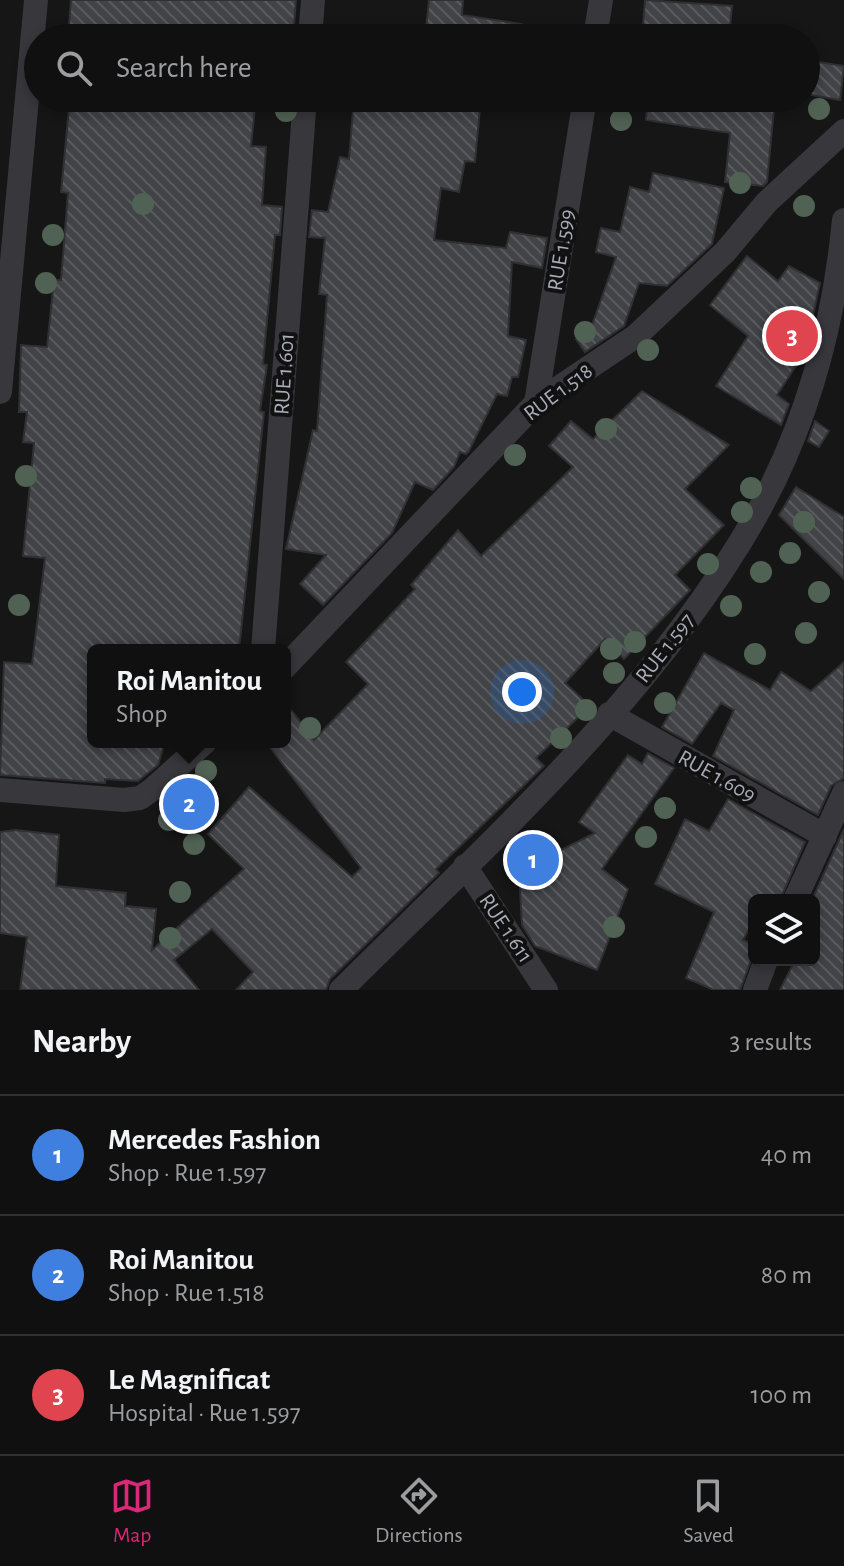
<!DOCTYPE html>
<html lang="en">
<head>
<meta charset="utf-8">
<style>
  body { margin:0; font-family:"Alegreya Sans",sans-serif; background:#19191a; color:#f1f3f6 }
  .controls { position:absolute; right:24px; bottom:24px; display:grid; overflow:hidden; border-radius:12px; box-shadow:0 4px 12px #0003 }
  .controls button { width:72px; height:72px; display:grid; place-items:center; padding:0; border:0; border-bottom:2px solid #303031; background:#101011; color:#f1f3f6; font:40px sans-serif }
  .you { position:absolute; left:522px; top:692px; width:28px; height:28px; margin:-20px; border:6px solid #fff; border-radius:50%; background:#1a73e8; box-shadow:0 0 0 12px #1a73e833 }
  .badge { display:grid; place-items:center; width:52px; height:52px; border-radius:50%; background:#db2777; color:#fff; font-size:26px; font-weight:700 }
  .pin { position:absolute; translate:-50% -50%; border:4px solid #fff; box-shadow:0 2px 8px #0006 }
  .popup { position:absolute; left:87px; top:644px; width:204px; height:104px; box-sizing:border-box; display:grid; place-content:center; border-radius:12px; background:#101011; filter:drop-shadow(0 2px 6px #0005); font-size:26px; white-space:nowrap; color:#9c9d9f }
  .popup b { font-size:30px; color:#f1f3f6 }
  .popup::after { content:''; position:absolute; left:50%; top:100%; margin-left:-16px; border:16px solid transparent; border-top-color:#101011 }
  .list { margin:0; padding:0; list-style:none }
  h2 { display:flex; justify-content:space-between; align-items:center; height:104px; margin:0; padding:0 32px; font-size:34px }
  h2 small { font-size:26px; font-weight:400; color:#9c9d9f }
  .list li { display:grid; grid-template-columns:52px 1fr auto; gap:24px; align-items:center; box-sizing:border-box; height:120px; padding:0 32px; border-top:2px solid #303031 }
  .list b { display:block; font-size:30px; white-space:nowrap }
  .list p { margin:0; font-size:26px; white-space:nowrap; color:#9c9d9f }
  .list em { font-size:26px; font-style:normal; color:#9c9d9f }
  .icon { flex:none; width:44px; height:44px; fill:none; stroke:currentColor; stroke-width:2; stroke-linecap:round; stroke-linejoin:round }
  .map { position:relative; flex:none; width:844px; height:990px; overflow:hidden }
  .search { position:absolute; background:#101011; box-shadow:0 4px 12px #0003; left:24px; right:24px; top:24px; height:88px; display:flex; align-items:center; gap:20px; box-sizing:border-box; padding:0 28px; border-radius:44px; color:#9c9d9f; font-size:30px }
  .sheet { height:464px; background:#101011 }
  nav { display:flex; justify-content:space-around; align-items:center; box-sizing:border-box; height:112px; border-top:2px solid #303031; background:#101011; font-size:22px; color:#9c9d9f }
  nav a { display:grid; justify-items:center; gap:4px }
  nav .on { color:#db2777 }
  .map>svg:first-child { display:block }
  .building { fill:url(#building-back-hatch); stroke:#303033; stroke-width:2 }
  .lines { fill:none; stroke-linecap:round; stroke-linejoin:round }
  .minor { stroke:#37373c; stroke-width:24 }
  .tree { fill:#506254 }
  .labels { text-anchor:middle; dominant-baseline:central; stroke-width:8; stroke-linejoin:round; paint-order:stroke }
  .street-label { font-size:22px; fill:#a8acb7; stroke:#111112 }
</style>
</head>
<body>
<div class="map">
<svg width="844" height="990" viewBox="0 0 844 990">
  <defs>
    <pattern id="building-back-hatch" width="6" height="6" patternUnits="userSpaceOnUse" patternTransform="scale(2)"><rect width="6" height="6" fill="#424347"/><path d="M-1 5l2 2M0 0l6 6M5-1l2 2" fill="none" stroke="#5a5b5f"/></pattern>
  </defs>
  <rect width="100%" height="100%" fill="#161617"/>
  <g class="building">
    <path d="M71,0H296L293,38H68Z"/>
    <path d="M429,0H463L462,15L522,24L521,38H425Z"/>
    <path d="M645,0L732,6L729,38H642Z"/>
    <path d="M806,60L844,66L840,100L806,94Z"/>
    <path d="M70,98H256L251,146L266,147L262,205L282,207L280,235H275L263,364L267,365L260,411L264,412L239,650H157L121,646V650H93V742H165L158,765L138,781L105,779V783L0,775L4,662L32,664L45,558L23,556L34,443L23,442L27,412H19L21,345L47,347L54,280H61L68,193L61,192Z"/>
    <path d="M354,98H481L475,162L465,161L459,192L441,188L434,240L506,248L510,232L547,238L542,268L512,262L508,336L526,340L518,377H512L507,396L497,394L469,451L466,454L460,452L454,467L433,490L415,482L392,533L323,605L300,584L326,555L286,549L313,430L317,431L327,295L319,294L325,238L309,237L312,210L328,212L340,157L349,159Z"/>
    <path d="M648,98H775L767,182L763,186L725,182L730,133L646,120Z"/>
    <path d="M653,173L724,188L712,244L667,286L639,283L624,326L585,352L576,339L591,328L616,257L596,252L601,228L620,232L630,187L649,192Z"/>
    <path d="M747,256L778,281L789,266L820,283L805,352L777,395L789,404L781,425L716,386L748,336L710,305Z"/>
    <path d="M642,391L729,445L685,489L724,525L675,575L690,590L624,659L605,639L565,683L590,706L536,758L544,766L436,869L439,873L330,979L326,990H236L253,972L212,929L174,960L199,990H20L27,937L0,933V832L16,830L59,835L56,886L126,893L125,906L156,909L152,950L244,869L208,834L249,787L352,877L361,868L266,742H285V702L314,740L368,684L346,662L415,589L411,585L458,530L481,556L573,467L549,446L571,421L593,439Z"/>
    <path d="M815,421L829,431L819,447L808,441Z"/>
    <path d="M796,487L844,517V579L779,515Z"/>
    <path d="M704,653L770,690L781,672L811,691L844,662V778L831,786L818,815L713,756L734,710L721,703L692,744L662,727Z"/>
    <path d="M648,753L674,768L602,869L628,889L597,970L535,946L522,925L519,871L595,833L579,822L628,755L642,764Z"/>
    <path d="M728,799L805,842L780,900H754V921L743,940L754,945V952L740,990H714L686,978L714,912L655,884L685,819L709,831Z"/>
    <path d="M844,829V990H780L795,960H814L812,900Z"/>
  </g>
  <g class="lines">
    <g class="minor">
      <path d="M310,38L313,0"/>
      <path d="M595,38L601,0"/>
      <path d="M0,392L36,0"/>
      <path d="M536,403L585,98"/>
      <path d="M263,650L305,98"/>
      <path d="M285,667L536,403L636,336L725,252L767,202L844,131"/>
      <path d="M609,714L825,836"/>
      <path d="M0,790L124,800L140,798L153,789L205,742"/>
      <path d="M465,866L546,990"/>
      <path d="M795,900L844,793"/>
      <path d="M341,990C486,846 652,697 754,519C806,428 834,323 844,220"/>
      <path d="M755,990L766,960"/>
    </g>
  </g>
  <g class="tree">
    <circle cx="819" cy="109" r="11"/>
    <circle cx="286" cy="111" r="11"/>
    <circle cx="621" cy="120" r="11"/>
    <circle cx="740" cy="183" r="11"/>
    <circle cx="143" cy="204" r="11"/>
    <circle cx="804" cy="206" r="11"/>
    <circle cx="53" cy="235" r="11"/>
    <circle cx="46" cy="283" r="11"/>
    <circle cx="585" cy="332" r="11"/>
    <circle cx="648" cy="350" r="11"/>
    <circle cx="606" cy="429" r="11"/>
    <circle cx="515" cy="455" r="11"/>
    <circle cx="26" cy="476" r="11"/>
    <circle cx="751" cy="488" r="11"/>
    <circle cx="742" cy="512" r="11"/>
    <circle cx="804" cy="522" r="11"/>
    <circle cx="790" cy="553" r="11"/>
    <circle cx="708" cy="564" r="11"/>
    <circle cx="761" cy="572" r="11"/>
    <circle cx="819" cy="592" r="11"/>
    <circle cx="19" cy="605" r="11"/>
    <circle cx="731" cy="606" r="11"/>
    <circle cx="806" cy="633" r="11"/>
    <circle cx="635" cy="642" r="11"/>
    <circle cx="611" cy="649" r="11"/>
    <circle cx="755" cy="654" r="11"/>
    <circle cx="614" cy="673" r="11"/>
    <circle cx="665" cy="703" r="11"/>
    <circle cx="586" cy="710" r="11"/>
    <circle cx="310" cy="728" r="11"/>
    <circle cx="561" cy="738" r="11"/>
    <circle cx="206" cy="771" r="11"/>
    <circle cx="665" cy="808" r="11"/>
    <circle cx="169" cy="820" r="11"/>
    <circle cx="646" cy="837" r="11"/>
    <circle cx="194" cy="844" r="11"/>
    <circle cx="180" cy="892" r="11"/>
    <circle cx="614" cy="927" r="11"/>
    <circle cx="170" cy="938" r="11"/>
  </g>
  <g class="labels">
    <g class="street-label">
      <text transform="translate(561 250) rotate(-81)">RUE 1.599</text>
      <text transform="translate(284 374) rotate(-86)">RUE 1.601</text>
      <text transform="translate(558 392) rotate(-37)">RUE 1.518</text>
      <text transform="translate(665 648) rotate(-52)">RUE 1.597</text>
      <text transform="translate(717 776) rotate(29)">RUE 1.609</text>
      <text transform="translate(506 928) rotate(56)">RUE 1.611</text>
    </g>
  </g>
</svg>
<div class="controls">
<button><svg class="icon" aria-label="layers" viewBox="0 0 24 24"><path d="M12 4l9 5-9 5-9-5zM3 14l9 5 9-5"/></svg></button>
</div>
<div class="you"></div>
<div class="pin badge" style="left:533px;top:860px;background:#3f7fe0">1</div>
<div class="pin badge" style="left:189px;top:804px;background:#3f7fe0">2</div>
<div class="popup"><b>Roi Manitou</b>Shop</div>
<div class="pin badge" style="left:792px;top:336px;background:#e0444e">3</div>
<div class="search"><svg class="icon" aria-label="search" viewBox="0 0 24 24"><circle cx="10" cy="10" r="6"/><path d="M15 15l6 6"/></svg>Search here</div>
</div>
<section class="sheet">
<h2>Nearby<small>3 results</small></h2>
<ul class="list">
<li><span class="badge" style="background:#3f7fe0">1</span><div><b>Mercedes Fashion</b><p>Shop · Rue 1.597</p></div><em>40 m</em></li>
<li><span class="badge" style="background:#3f7fe0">2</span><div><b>Roi Manitou</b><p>Shop · Rue 1.518</p></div><em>80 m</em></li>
<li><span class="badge" style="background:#e0444e">3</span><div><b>Le Magnificat</b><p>Hospital · Rue 1.597</p></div><em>100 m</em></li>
</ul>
</section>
<nav>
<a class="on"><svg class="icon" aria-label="map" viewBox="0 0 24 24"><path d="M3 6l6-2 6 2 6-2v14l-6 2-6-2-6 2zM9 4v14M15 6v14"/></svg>Map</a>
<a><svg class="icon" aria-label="directions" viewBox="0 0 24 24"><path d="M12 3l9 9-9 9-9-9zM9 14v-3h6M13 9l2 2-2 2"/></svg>Directions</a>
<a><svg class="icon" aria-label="saved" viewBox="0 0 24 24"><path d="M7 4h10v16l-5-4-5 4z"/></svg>Saved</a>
</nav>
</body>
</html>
